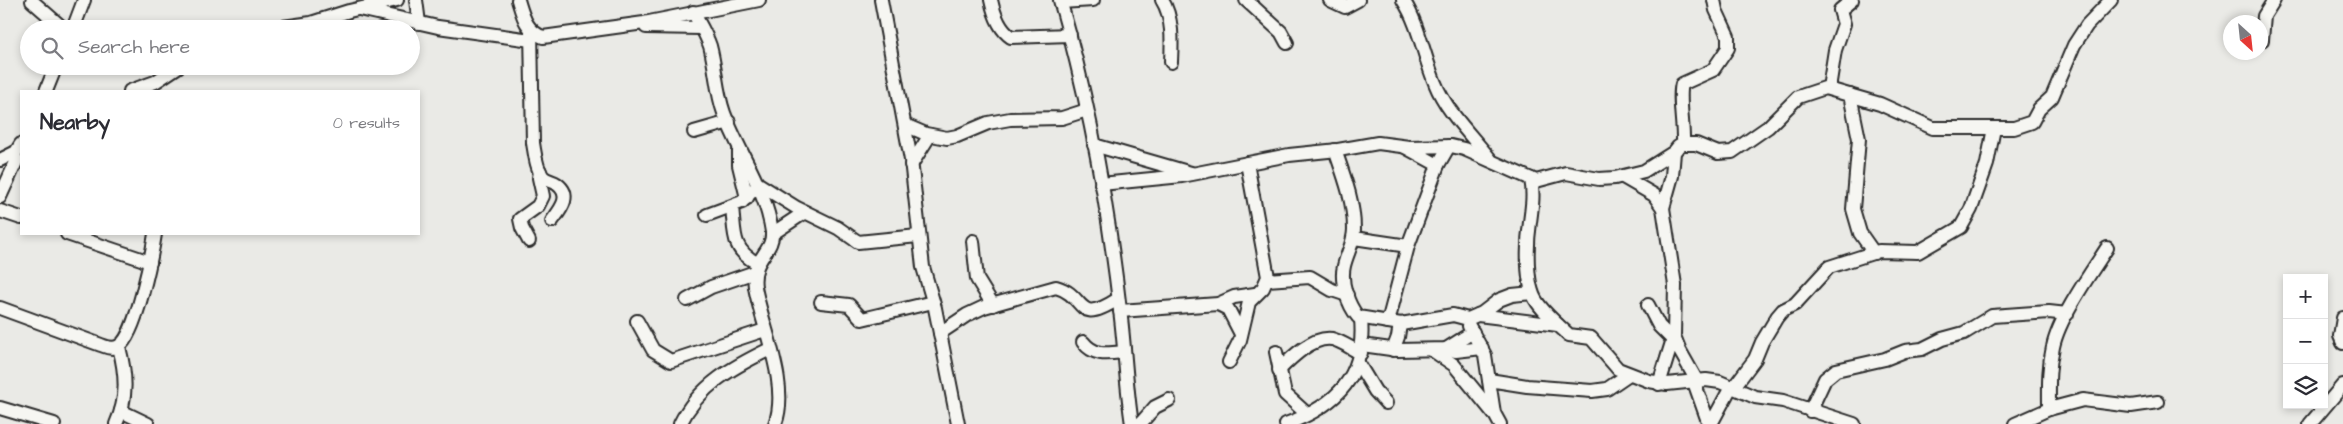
<!DOCTYPE html>
<html lang="en">
<head>
<meta charset="utf-8">
<style>
  body { margin:0; font-family:"Architects Daughter",sans-serif; background:#f2f2f3; color:#2b2b33 }
  .controls { position:absolute; right:15px; bottom:15px; display:grid; overflow:hidden; border-radius:0px; box-shadow:0 2px 8px #0003 }
  .controls button { width:45px; height:45px; display:grid; place-items:center; padding:0; border:0; border-bottom:1px solid #e1e1e2; background:#fff; color:#2b2b33; font:25px sans-serif }
  .compass { position:absolute; left:2223px; top:15px; width:45px; height:45px; border-radius:50%; background:#fff; box-shadow:0 2px 8px #0003; rotate:153deg }
  .list { margin:0; padding:0; list-style:none }
  h2 { display:flex; justify-content:space-between; align-items:center; height:65px; margin:0; padding:0 20px; font-size:21px }
  h2 small { font-size:16px; font-weight:400; color:#7c7c81 }
  .icon { flex:none; width:28px; height:28px; fill:none; stroke:currentColor; stroke-width:2; stroke-linecap:round; stroke-linejoin:round }
  .map { position:relative; flex:none; width:2343px; height:424px; overflow:hidden }
  .search { position:absolute; background:#fff; box-shadow:0 2px 8px #0003; left:20px; top:20px; width:400px; height:55px; display:flex; align-items:center; gap:12px; box-sizing:border-box; padding:0 18px; border-radius:28px; color:#7c7c81; font-size:19px }
  .panel { position:absolute; background:#fff; box-shadow:0 2px 8px #0003; left:20px; top:90px; width:400px; height:145px; border-radius:0px }
  .map>svg:first-child { display:block }
  .lines { fill:none; stroke-linecap:round; stroke-linejoin:round }
  .minor-casing { stroke:#2b2b2b; stroke-width:16 }
  .minor { stroke:#f6f6f2; stroke-width:12 }
</style>
</head>
<body>
<div class="map">
<svg width="2343" height="424" viewBox="0 0 2343 424">
  <rect width="100%" height="100%" fill="#eaeae6"/>
  <filter id="ink" filterUnits="userSpaceOnUse"><feTurbulence type="fractalNoise" baseFrequency=".02" numOctaves="2"/><feDisplacementMap in="SourceGraphic" scale="10" xChannelSelector="R" yChannelSelector="G"/><feConvolveMatrix kernelMatrix="1 2 1 2 8 2 1 2 1" color-interpolation-filters="sRGB"/></filter>
  <g filter="url(#ink)">
    <g class="lines">
      <g class="minor-casing">
        <g id="minor">
          <path d="M416,0L419,23"/>
          <path d="M518,0C523,16 526,31 543,37L644,23L759,0"/>
          <path d="M881,0L911,160L923,267L935,308L958,424"/>
          <path d="M991,0C994,14 999,29 1011,37L1070,35"/>
          <path d="M1060,0C1089,101 1108,206 1120,310C1125,348 1126,386 1132,424"/>
          <path d="M1162,0C1173,17 1172,42 1171,62"/>
          <path d="M1246,0L1281,32L1287,43"/>
          <path d="M1330,0L1345,7L1358,0"/>
          <path d="M1403,0C1419,24 1424,57 1435,83C1446,111 1471,135 1490,159"/>
          <path d="M32,1L64,29"/>
          <path d="M1061,2L1093,0"/>
          <path d="M359,9L438,27L531,40"/>
          <path d="M693,12C699,23 706,34 710,46C716,68 716,91 724,113C739,153 766,189 772,232C774,252 751,258 755,287C762,327 790,385 775,424"/>
          <path d="M646,27L701,28"/>
          <path d="M73,29L84,0"/>
          <path d="M269,29L311,23L349,11L397,0"/>
          <path d="M531,30L533,143C535,154 536,168 543,177C547,181 553,181 557,184C573,196 560,210 552,221"/>
          <path d="M2262,40L2264,16L2274,0"/>
          <path d="M1829,88L1835,50L1844,24L1840,10L1852,0"/>
          <path d="M46,91L56,66"/>
          <path d="M130,91L155,82L179,66"/>
          <path d="M1850,95L1859,139L1853,209L1860,233L1874,253"/>
          <path d="M905,125L926,134L947,138L957,136L988,123L1010,119L1062,118L1087,110"/>
          <path d="M694,132L729,122"/>
          <path d="M1683,144C1684,127 1678,96 1682,84L1713,70L1728,48V36L1716,10L1714,0"/>
          <path d="M1094,145L1191,173"/>
          <path d="M1405,147L1438,165"/>
          <path d="M1335,150C1344,176 1354,202 1354,229C1354,243 1347,253 1344,266C1340,282 1348,305 1358,317L1401,324L1453,315L1468,319L1482,313L1499,300L1512,295L1532,293"/>
          <path d="M739,151V165L747,198"/>
          <path d="M0,160L16,152L21,144"/>
          <path d="M911,165L930,135"/>
          <path d="M1623,177L1654,195L1663,208L1675,285L1674,336L1680,351L1697,381"/>
          <path d="M1531,179C1534,194 1532,207 1530,222C1527,242 1525,285 1537,302C1543,311 1551,318 1558,325"/>
          <path d="M757,183L797,208L838,228L858,242L918,236"/>
          <path d="M1101,184L1182,176L1289,155L1338,150L1378,143L1409,147L1451,146L1464,149L1536,181L1566,173L1599,179L1615,178L1644,171L1674,152"/>
          <path d="M0,197L17,160"/>
          <path d="M732,207C735,232 731,250 757,263"/>
          <path d="M1663,208L1672,176L1674,152L1678,147L1683,144H1696L1718,153L1732,152L1768,127L1798,97L1825,88L1880,104L1933,128H2014L2032,122L2039,109L2052,97L2074,45L2087,25L2111,0"/>
          <path d="M0,211L21,218"/>
          <path d="M707,215L742,202L758,185"/>
          <path d="M67,234L150,262"/>
          <path d="M772,234L805,212"/>
          <path d="M1354,238L1408,246"/>
          <path d="M529,241L522,228L520,219L538,206L543,196L539,178L540,171"/>
          <path d="M973,241L977,279L993,305"/>
          <path d="M1267,280L1310,277L1332,290L1347,295"/>
          <path d="M687,300L711,287L755,272"/>
          <path d="M821,302L849,305L862,319L933,302"/>
          <path d="M1218,304L1228,309L1241,334"/>
          <path d="M1648,305L1659,326L1673,340"/>
          <path d="M0,308L101,345C107,347 113,350 119,346C136,336 152,254 155,234"/>
          <path d="M1120,311L1218,304L1234,297L1255,294"/>
          <path d="M1478,315L1558,325L1569,335L1591,338L1618,369L1649,381L1667,384L1706,380L1720,382L1755,397L1783,401L1854,424"/>
          <path d="M2343,318L2340,336L2343,343"/>
          <path d="M637,321L653,350L671,361L765,330"/>
          <path d="M1388,322L1408,246L1438,165L1449,146"/>
          <path d="M1469,326L1485,355L1494,413L1500,424"/>
          <path d="M940,333L967,315L984,307L1056,287C1088,296 1074,327 1118,299"/>
          <path d="M1083,342C1094,356 1106,354 1123,352"/>
          <path d="M1362,345L1398,350L1446,349L1473,332"/>
          <path d="M1446,349L1456,351L1482,348"/>
          <path d="M1393,350L1398,337L1400,324"/>
          <path d="M1432,350L1454,365L1494,414"/>
          <path d="M1276,352L1285,394L1307,414"/>
          <path d="M1229,362L1240,340L1249,302L1263,288L1268,277L1247,163"/>
          <path d="M1358,363L1375,391L1386,403"/>
          <path d="M1279,370C1291,358 1313,336 1332,339C1341,341 1352,349 1361,353"/>
          <path d="M1489,380L1527,386L1592,391L1607,389L1629,374"/>
          <path d="M1694,382L1709,424"/>
          <path d="M1659,384L1674,336"/>
          <path d="M1733,388L1755,359L1762,342L1777,317L1783,310L1795,304L1829,267L1879,251L1918,252L1961,227L1971,209L1987,164L1994,128"/>
          <path d="M0,408L54,424"/>
          <path d="M2049,409C2049,388 2048,368 2053,347C2059,318 2090,274 2107,248"/>
          <path d="M121,411L148,424"/>
          <path d="M1810,411L1825,379L1836,370L1885,359L1905,351L1922,349L1942,339L1964,333L1992,316L2049,312L2067,314"/>
          <path d="M116,424C128,398 126,374 119,347"/>
          <path d="M680,424C699,385 733,367 770,349"/>
          <path d="M1140,424L1155,407L1169,400"/>
          <path d="M1286,424C1338,405 1366,375 1361,319"/>
          <path d="M1711,424L1731,387"/>
          <path d="M2015,424L2049,409L2083,400L2131,406L2158,402"/>
          <path d="M2310,424L2343,385"/>
        </g>
      </g>
      <use href="#minor" class="minor"/>
    </g>
  </g>
</svg>
<div class="controls">
<button>+</button>
<button>−</button>
<button><svg class="icon" aria-label="layers" viewBox="0 0 24 24"><path d="M12 4l9 5-9 5-9-5zM3 14l9 5 9-5"/></svg></button>
</div>
<svg class="compass" viewBox="-18 -18 36 36"><path d="M0-13l5 13h-10z" fill="#e53935"/><path d="M0 13l5-13h-10z" fill="#7c7c81"/></svg>
<div class="search"><svg class="icon" aria-label="search" viewBox="0 0 24 24"><circle cx="10" cy="10" r="6"/><path d="M15 15l6 6"/></svg>Search here</div>
<section class="panel">
<h2>Nearby<small>0 results</small></h2>
<ul class="list">
</ul>
</section>
</div>
</body>
</html>
